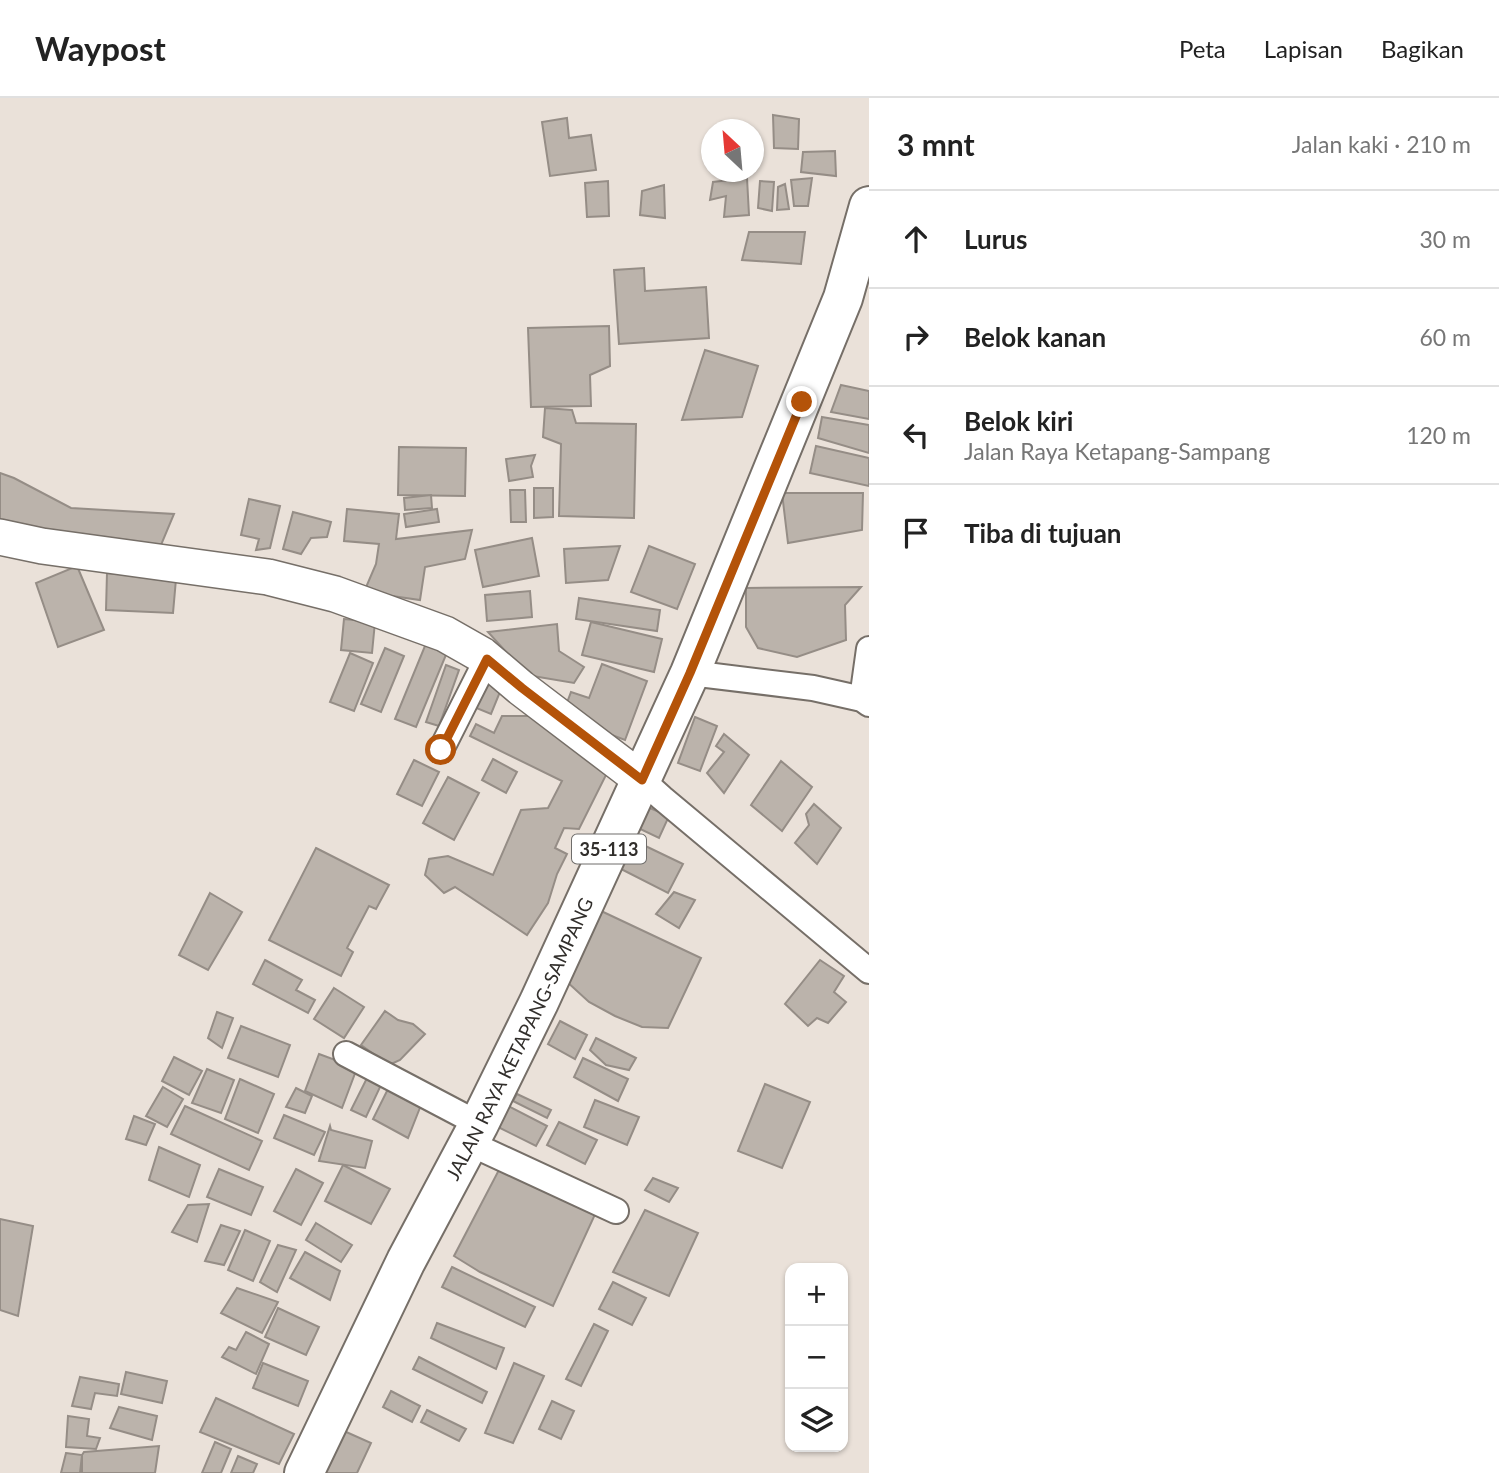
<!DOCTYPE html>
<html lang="id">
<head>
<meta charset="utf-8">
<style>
  body { margin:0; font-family:Lato,sans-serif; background:#f2f2f2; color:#222 }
  .controls { position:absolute; right:21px; bottom:21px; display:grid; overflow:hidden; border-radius:14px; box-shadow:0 2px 5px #0004 }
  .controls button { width:63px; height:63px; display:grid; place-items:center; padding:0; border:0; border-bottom:2px solid #e0e0e0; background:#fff; color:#222; font:35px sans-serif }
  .compass { position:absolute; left:701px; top:21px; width:63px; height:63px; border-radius:50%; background:#fff; box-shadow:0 2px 5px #0004; rotate:334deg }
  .stop { position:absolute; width:21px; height:21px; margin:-16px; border:5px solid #b45309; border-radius:50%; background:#fff }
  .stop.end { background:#b45309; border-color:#fff; box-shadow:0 2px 7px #0008 }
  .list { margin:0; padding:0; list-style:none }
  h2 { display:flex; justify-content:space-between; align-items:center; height:91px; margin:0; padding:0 28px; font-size:30px }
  h2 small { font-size:23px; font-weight:400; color:#767676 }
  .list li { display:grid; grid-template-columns:46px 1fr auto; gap:21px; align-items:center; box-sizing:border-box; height:98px; padding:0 28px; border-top:2px solid #e0e0e0 }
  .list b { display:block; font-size:26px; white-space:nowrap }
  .list p { margin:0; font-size:23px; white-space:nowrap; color:#767676 }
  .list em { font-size:23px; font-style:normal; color:#767676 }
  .icon { flex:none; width:38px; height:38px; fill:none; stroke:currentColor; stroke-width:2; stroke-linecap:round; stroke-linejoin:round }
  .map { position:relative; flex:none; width:869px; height:1375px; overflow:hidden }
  header { display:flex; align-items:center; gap:42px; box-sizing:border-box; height:98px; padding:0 35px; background:#fff; border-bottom:2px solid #e0e0e0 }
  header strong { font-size:33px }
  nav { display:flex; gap:38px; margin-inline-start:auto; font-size:24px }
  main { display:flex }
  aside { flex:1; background:#fff }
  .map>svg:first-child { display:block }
  .building { fill:#bbb3ab; stroke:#958d86; stroke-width:2 }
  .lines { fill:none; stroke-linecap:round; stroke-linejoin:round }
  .minor-casing { stroke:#766f68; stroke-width:28 }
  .secondary-casing { stroke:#766f68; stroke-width:38 }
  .primary-casing { stroke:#766f68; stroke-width:42 }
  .minor { stroke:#fff; stroke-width:24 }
  .secondary { stroke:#fff; stroke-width:35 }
  .primary { stroke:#fff; stroke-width:38 }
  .route { stroke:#b45309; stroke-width:9 }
  .labels { text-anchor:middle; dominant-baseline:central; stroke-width:5; stroke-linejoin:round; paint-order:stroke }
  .shield { fill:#fff; stroke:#6f6d6b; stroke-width:2 }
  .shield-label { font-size:18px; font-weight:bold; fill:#312e2b }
  .street-label { font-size:19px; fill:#312e2b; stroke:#fff }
</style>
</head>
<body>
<header>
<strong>Waypost</strong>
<nav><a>Peta</a><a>Lapisan</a><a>Bagikan</a></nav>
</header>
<main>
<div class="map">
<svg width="869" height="1375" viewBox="0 0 869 1375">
  <rect width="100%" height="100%" fill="#eae1d9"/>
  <g class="building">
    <path d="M773,17L799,21L798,51L774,50Z"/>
    <path d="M567,20L569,40L591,37L596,72L550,78L542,24Z"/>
    <path d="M835,53L836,78L801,74L803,54Z"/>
    <path d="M747,80L749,117L724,119L726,98L710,102L713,84Z"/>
    <path d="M812,80L808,108H794L791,82Z"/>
    <path d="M608,83L609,118L587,119L585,85Z"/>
    <path d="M760,83L774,84L772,113L758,110Z"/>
    <path d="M785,86L789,111L777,112L778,89Z"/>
    <path d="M664,87L665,120L640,117L642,93Z"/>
    <path d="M749,134H805L801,166L742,162Z"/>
    <path d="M644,170L645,193L706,189L709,240L619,246L614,172Z"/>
    <path d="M609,228L610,268L590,277L591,308L531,309L528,230Z"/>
    <path d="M705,252L758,268L742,319L682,322Z"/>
    <path d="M841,287L869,293V321L831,314Z"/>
    <path d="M545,310L572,312L576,325L636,326L634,420L559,418L561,346L543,339Z"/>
    <path d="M822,319L869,327V355L818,340Z"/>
    <path d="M816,348L869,360V388L810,375Z"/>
    <path d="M399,349L466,350L465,398L398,397Z"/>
    <path d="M535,357L531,368L533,379L509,383L506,361Z"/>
    <path d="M0,375L14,380L71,410L174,416L161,447L65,439L0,421Z"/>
    <path d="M534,390H553V419L534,420Z"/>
    <path d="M510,392H525L526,424H511Z"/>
    <path d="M782,395H863L862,432L788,445Z"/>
    <path d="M431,397L432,410L405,412L404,400Z"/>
    <path d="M249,401L280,408L270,450L256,452L259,441L241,437Z"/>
    <path d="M347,411L399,416L396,441L472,432L465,461L425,469L420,502L364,494L376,466L379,446L344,443Z"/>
    <path d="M437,411L439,424L406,429L404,416Z"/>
    <path d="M293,414L331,424L327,439L311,440L301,456L283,451Z"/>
    <path d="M532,440L539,478L483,489L475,452Z"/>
    <path d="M620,448L608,482L566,485L564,451Z"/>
    <path d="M649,448L695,466L677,511L631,494Z"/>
    <path d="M77,468L104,532L58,549L36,485Z"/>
    <path d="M107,475L176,481L173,515L106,512Z"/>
    <path d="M861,489L845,507L846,542L797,559L758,550L746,529V490Z"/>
    <path d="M530,493L532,519L487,523L485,497Z"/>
    <path d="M579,500L660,512L657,533L576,521Z"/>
    <path d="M344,521L375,524L372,555L341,552Z"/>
    <path d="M591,524L662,541L654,574L582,557Z"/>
    <path d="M557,526L559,553L584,569L574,585L527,577L488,534Z"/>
    <path d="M427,543L448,552L416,629L395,621Z"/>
    <path d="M385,550L404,558L381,614L361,606Z"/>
    <path d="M350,555L373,565L354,613L330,604Z"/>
    <path d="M602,566L647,583L625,642L562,618L571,594L589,600Z"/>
    <path d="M446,567L459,572L439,628L426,624Z"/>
    <path d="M481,580L502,589L491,616L469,607Z"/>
    <path d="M502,618H559L609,671L579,731L564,730L555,750L567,756L557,776L548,805L527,837L455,789L444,795L425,777L429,761L448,758L493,777L521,712L548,710L562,683L470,638L476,626L494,635Z"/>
    <path d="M695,619L717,628L700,673L678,665Z"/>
    <path d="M724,636L749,657L724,695L707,675L724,654L716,648Z"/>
    <path d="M493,661L517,674L506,695L482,682Z"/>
    <path d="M414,662L439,674L422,708L397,696Z"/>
    <path d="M781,663L812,689L782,733L751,707Z"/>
    <path d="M448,679L479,695L454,742L423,725Z"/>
    <path d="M814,706L841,730L817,766L795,745L809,727L806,716Z"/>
    <path d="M645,708L669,718L659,740L636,729Z"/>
    <path d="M635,743L683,766L668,795L621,771Z"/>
    <path d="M316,750L389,787L376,811L369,808L347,850L353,854L341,878L269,842Z"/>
    <path d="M674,794L695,802L679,830L656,816Z"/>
    <path d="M210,795L242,814L208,872L179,857Z"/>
    <path d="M599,812L701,860L668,930L642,929L615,918L589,904L565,882Z"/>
    <path d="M265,862L302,882L296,892L315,902L308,915L253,886Z"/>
    <path d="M820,862L844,878L834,894L846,904L828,925L817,920L808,928L785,906Z"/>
    <path d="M334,890L364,909L344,940L314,921Z"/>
    <path d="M385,913L398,922L413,926L425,936L400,962L389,967L361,947Z"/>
    <path d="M217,914L233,920L222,950L208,940Z"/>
    <path d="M560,923L587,937L575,961L548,946Z"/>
    <path d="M241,928L290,947L278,979L228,960Z"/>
    <path d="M596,940L636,960L629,972L606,967L590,952Z"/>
    <path d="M319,956L357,970L342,1010L305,993Z"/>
    <path d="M174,959L202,973L189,997L162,983Z"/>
    <path d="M583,960L628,981L618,1003L574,979Z"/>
    <path d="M207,971L234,982L221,1015L192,1005Z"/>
    <path d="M367,980L381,987L366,1019L351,1012Z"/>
    <path d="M240,981L274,996L258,1035L225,1021Z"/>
    <path d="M765,986L810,1004L782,1070L738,1053Z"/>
    <path d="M163,989L183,1001L167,1029L146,1018Z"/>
    <path d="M296,990L312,998L305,1015L286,1009Z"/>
    <path d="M388,991L423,1002L408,1040L373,1021Z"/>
    <path d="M517,996L551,1012L547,1020L513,1003Z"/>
    <path d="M595,1002L639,1019L627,1047L584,1029Z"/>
    <path d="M185,1008L262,1043L249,1072L171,1036Z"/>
    <path d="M508,1008L547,1028L536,1048L498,1029Z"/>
    <path d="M284,1017L325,1034L314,1057L274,1040Z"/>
    <path d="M134,1018L155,1026L146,1047L126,1041Z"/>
    <path d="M559,1024L597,1042L585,1066L547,1047Z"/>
    <path d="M330,1028L331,1032L372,1043L365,1070L319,1063Z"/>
    <path d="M159,1049L200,1067L189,1099L149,1082Z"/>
    <path d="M343,1067L390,1091L371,1126L325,1103Z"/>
    <path d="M501,1068L597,1112L553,1208L480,1174L454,1158Z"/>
    <path d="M219,1071L263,1089L251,1117L207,1099Z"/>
    <path d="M296,1071L323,1085L301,1127L274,1113Z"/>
    <path d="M653,1080L678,1090L669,1104L645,1092Z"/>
    <path d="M209,1106L197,1144L172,1134L188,1107Z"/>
    <path d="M645,1112L698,1135L669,1198L613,1174Z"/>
    <path d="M0,1121L33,1128L18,1218L0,1212Z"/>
    <path d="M316,1125L352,1147L341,1164L306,1142Z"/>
    <path d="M221,1127L240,1133L224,1167L205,1163Z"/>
    <path d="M245,1132L270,1143L253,1183L228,1172Z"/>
    <path d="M278,1147L296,1152L277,1194L260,1184Z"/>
    <path d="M305,1154L340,1173L330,1202L290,1180Z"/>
    <path d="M452,1169L535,1209L525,1229L442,1189Z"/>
    <path d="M613,1184L646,1200L632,1227L599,1211Z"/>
    <path d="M237,1190L278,1204L262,1235L221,1215Z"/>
    <path d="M278,1210L319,1229L306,1257L265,1239Z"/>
    <path d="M437,1225L504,1250L496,1271L431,1240Z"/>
    <path d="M594,1226L608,1233L581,1288L566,1281Z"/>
    <path d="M246,1234L269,1246L256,1276L222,1259L229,1249L236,1252Z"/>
    <path d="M419,1259L487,1294L482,1305L413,1271Z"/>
    <path d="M263,1265L308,1283L298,1308L253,1290Z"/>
    <path d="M514,1265L544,1278L513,1345L485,1335Z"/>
    <path d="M126,1274L167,1283L162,1305L121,1296Z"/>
    <path d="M80,1279L119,1286L117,1298L95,1295L91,1311L72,1308Z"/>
    <path d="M391,1293L420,1308L412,1324L383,1309Z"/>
    <path d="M216,1300L294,1336L279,1366L200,1334Z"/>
    <path d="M552,1303L574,1313L561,1341L539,1331Z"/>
    <path d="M119,1309L157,1318L152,1342L110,1330Z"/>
    <path d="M427,1312L466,1331L459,1343L421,1324Z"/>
    <path d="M68,1318L89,1321L87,1338L100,1340L96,1351L66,1349Z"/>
    <path d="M344,1333L371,1345L357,1375H324Z"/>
    <path d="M215,1344L231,1351L221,1375H202Z"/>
    <path d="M159,1348L155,1375H82V1357L84,1354Z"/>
    <path d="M66,1355L82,1357L80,1375H61Z"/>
    <path d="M238,1358L257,1366L253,1375H231Z"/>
  </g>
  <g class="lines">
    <g class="minor-casing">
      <g id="minor">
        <path d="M690,575L813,590L862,601L869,606"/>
        <path d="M862,601L869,551"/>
        <path d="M441,652L487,561"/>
        <path d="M642,682L662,700L869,873"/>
        <path d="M346,956L479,1026"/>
        <path d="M469,1045L616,1113"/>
      </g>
    </g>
    <g class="secondary-casing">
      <path id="secondary" d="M0,439L42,448L268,479L335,496L445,536L482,557L521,590L642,682"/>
    </g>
    <g class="primary-casing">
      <g id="primary">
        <path id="s1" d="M304,1375L406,1163L479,1026L539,904L690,575L843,200L869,108"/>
      </g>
    </g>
    <use href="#minor" class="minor"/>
    <use href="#secondary" class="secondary"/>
    <use href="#primary" class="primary"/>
  </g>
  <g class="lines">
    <path class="route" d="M441,652L487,561L522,590L642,682L690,575L802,304"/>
  </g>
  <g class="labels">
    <rect class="shield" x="572" y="736.5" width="74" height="29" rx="5"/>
    <g class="shield-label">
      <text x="609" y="751">35-113</text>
    </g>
    <g class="street-label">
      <text stroke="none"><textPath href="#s1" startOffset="485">JALAN RAYA KETAPANG-SAMPANG</textPath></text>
    </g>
  </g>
</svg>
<div class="controls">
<button>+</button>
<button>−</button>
<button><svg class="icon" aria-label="layers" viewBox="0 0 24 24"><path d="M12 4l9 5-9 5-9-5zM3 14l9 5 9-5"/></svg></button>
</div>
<svg class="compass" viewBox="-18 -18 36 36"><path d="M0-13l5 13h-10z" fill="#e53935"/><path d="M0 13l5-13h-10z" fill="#767676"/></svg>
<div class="stop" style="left:441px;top:652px"></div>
<div class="stop end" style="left:802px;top:304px"></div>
</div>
<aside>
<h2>3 mnt<small>Jalan kaki · 210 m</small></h2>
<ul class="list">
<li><svg class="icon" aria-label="ahead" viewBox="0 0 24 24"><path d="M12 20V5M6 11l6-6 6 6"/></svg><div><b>Lurus</b></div><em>30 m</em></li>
<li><svg class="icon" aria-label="right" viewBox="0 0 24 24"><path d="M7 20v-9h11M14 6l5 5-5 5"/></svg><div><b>Belok kanan</b></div><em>60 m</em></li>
<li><svg class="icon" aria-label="left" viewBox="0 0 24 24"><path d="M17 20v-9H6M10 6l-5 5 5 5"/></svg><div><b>Belok kiri</b><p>Jalan Raya Ketapang-Sampang</p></div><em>120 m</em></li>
<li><svg class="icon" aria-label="arrive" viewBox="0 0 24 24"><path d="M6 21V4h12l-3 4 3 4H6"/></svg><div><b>Tiba di tujuan</b></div></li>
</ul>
</aside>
</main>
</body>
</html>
